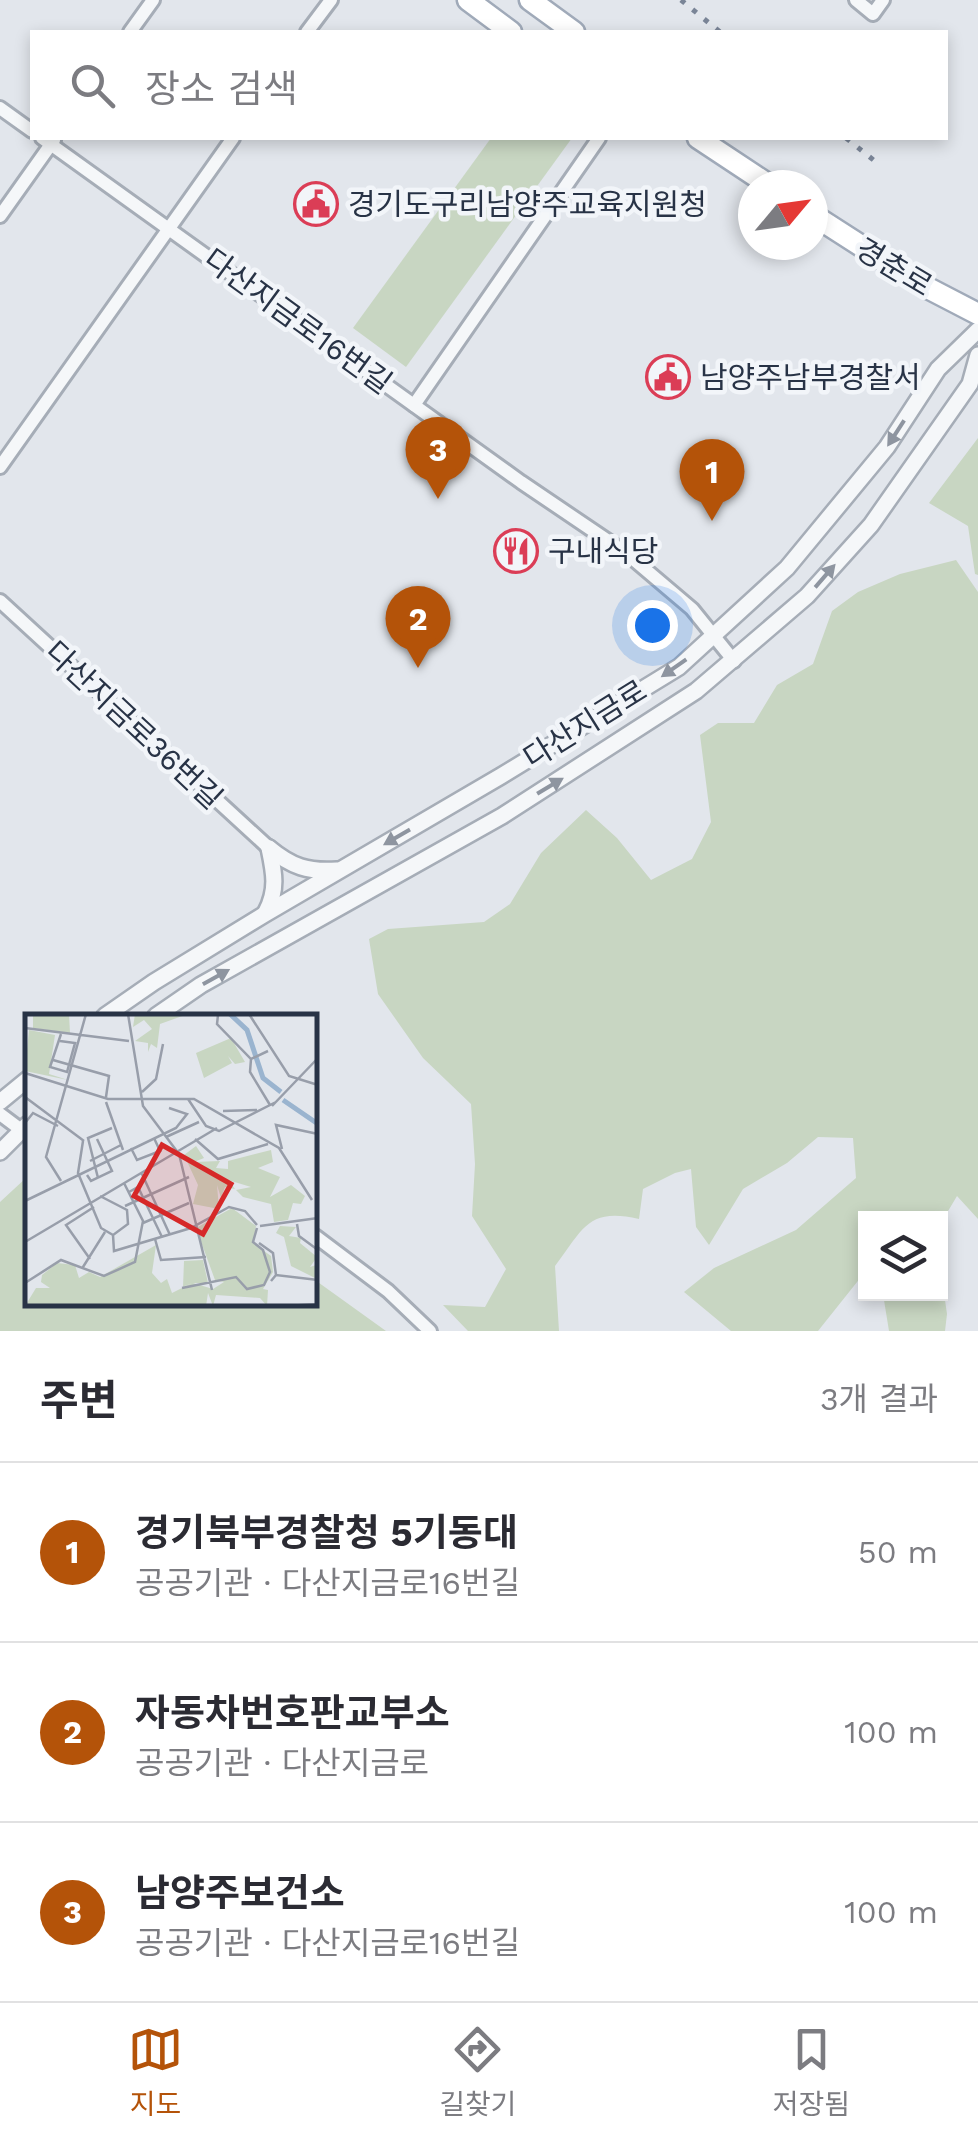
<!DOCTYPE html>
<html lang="ko">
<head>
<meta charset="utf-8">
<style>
  body { margin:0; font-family:"Work Sans","Noto Sans KR",sans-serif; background:#f7f7f7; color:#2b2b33 }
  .controls { position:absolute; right:30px; bottom:30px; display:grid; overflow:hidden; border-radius:0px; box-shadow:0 5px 15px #0003 }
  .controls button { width:90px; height:90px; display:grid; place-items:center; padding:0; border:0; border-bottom:2px solid #e1e1e2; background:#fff; color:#2b2b33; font:50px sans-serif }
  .compass { position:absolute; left:738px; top:170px; width:90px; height:90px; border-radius:50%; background:#fff; box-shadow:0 5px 15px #0003; rotate:61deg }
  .you { position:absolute; left:652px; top:625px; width:35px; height:35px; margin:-25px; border:8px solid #fff; border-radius:50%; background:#1a73e8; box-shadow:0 0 0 15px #1a73e833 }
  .badge { display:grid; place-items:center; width:65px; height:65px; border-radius:50%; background:#b45309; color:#fff; font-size:32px; font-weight:700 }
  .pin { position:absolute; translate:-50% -82px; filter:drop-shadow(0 2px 5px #0008) }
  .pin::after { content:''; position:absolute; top:52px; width:35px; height:30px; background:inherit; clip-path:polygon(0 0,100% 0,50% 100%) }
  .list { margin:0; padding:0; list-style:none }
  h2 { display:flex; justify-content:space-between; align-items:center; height:130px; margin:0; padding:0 40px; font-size:42px }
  h2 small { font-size:32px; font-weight:400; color:#7c7c81 }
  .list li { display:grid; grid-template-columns:65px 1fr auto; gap:30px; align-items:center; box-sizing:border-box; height:180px; padding:0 40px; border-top:2px solid #e1e1e2 }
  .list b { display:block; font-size:38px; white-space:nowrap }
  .list p { margin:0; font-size:32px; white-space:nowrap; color:#7c7c81 }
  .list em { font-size:32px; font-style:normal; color:#7c7c81 }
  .icon { flex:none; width:55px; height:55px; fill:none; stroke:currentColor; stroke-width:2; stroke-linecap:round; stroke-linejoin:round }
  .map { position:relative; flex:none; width:978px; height:1331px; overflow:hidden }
  .search { position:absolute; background:#fff; box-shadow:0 5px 15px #0003; left:30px; right:30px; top:30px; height:110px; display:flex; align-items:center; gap:25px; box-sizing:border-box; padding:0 35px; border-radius:0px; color:#7c7c81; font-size:38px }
  .sheet { height:670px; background:#fff }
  nav { display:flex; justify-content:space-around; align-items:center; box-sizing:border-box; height:140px; border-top:2px solid #e1e1e2; background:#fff; font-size:28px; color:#7c7c81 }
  nav a { display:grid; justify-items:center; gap:5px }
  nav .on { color:#b45309 }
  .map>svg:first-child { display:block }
  .green { fill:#c8d6c2 }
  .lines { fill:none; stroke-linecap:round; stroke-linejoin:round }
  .minor-casing { stroke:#a6adb7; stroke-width:18 }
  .tertiary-casing { stroke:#a6adb7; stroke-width:20 }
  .primary-casing { stroke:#a0aab9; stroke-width:25 }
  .minor { stroke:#f5f7f9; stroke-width:12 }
  .tertiary { stroke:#f5f7f9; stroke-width:15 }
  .primary { stroke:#fff; stroke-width:20 }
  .rail { stroke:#7a8597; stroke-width:5; stroke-dasharray:5 10; stroke-linecap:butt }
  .oneway { fill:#8e95a0 }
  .labels { text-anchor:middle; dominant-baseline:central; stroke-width:9; stroke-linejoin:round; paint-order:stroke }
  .poi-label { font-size:30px; fill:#283346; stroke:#f2f5f9; text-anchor:start }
  .street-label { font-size:30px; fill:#283346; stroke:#f2f5f9 }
  .inset-river { fill:none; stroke:#9ab4cf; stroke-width:5 }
  .inset-road { fill:none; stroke:#989eaa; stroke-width:2.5 }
  .view { fill:#d62828; fill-opacity:0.15; stroke:#d62828; stroke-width:5 }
  .inset-edge { fill:none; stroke:#283346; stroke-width:5 }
</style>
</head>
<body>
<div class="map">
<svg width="978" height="1331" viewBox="0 0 978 1331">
  <rect width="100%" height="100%" fill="#e2e6ec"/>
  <g class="green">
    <path d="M491,138H572L406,367L353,328Z"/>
    <path d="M978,438V575L975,574L968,526L929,503Z"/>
    <path d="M956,560L978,592V1219L957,1196L941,1223L940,1218H866L865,1272L818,1331H731L684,1292L714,1268L796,1230L856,1178L853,1138L818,1137L787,1163L743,1189L709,1245L696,1227L691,1169L675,1173L643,1189L639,1219C588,1207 583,1229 555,1266L559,1331H468L443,1305L485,1307L506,1269L472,1216L475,1164L471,1104L423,1058L378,994L369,939L388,929L484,922L510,904L541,853L586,810L617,838L651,880L692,859L711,822L700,735L718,723H754L777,685L813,664L832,611L858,592L900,574Z"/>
    <path d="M27,1177L28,1304H315V1280L386,1331H0V1202Z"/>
    <path d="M941,1272L947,1314L945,1331H889L883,1294H940Z"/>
  </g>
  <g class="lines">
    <g class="minor-casing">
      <g id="minor">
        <path d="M856,0L873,14L883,0"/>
        <path d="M130,32L153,0"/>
        <path d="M307,32L331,0"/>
        <path d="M0,108L32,131"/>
        <path d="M42,138L521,482L626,553L692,609L734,661"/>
        <path d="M0,216L54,140"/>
        <path d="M414,405L599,138"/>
        <path d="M0,467L233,138"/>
        <path d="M0,601L269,848"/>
        <path d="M0,1114L28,1135"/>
        <path d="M315,1236L388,1291L430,1331"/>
      </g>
    </g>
    <g class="tertiary-casing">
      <g id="tertiary">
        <path d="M269,848C292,867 308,872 337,870"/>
        <path d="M266,912C278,889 274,872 269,848"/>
        <path d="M105,1016L154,982L265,914L501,776L679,667L787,568L887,447L938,369L978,330"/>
        <path d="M156,1016L201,985L502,816L696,691L807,596L871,525L970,384L978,355"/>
        <path d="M0,1102L28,1079"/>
        <path d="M0,1152L28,1124"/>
      </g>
    </g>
    <g class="primary-casing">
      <g id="primary">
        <path d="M468,0L511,32"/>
        <path d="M530,0L574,32"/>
        <path d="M698,138L769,185"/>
        <path d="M813,215L922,285L978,314"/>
      </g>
    </g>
    <use href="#minor" class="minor"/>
    <use href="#tertiary" class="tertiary"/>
    <use href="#primary" class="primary"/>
    <g class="rail">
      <path d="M681,0L720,32"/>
      <path d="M846,138L881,166"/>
    </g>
  </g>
  <defs><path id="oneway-solid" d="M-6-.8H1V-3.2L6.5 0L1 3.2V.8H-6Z" transform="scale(2.5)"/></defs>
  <g class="oneway">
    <use href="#oneway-solid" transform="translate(896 433) rotate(123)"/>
    <use href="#oneway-solid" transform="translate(825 576) rotate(-49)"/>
    <use href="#oneway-solid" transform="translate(674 668) rotate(145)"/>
    <use href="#oneway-solid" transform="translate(550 786) rotate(-31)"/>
    <use href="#oneway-solid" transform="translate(397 837) rotate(150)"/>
    <use href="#oneway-solid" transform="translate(216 977) rotate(-29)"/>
  </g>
  <defs>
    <g id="civic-ring" transform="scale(2.25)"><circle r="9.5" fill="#f2f5f9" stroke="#db3d56" stroke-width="1.5"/><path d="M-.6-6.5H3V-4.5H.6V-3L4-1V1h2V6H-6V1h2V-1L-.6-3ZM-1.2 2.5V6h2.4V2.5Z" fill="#db3d56"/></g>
    <g id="restaurant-ring" transform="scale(2.25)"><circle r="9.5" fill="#f2f5f9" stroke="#db3d56" stroke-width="1.5"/><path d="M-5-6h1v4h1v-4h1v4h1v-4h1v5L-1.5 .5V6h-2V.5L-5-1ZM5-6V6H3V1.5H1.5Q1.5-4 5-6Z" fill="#db3d56"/></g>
  </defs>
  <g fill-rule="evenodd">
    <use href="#civic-ring" x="316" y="204"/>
    <use href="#civic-ring" x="668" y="377"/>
    <use href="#restaurant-ring" x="516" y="551"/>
  </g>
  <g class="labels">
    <g class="poi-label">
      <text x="348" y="204">경기도구리남양주교육지원청</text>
      <text x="700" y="377">남양주남부경찰서</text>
      <text x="548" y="551">구내식당</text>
    </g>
    <g class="street-label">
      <text transform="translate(894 267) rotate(31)">경춘로</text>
      <text transform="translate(298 321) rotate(36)">다산지금로16번길</text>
      <text transform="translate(585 724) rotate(-32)">다산지금로</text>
      <text transform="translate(134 725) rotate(43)">다산지금로36번길</text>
    </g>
  </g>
  <g transform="translate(25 1014)">
    <rect width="292" height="292" fill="#e2e6ec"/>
    <path d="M8,0H44L45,19L8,14ZM110,0H163L135,10L132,34L126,30L123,38V29L110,27L127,15L119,6L108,13ZM4,16L30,21L24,60L43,66L0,57ZM206,24L220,48L210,50L203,42L207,49L179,64L171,39ZM171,132L179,144L169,148L195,147L191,154L203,155V147L246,136L248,148L233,154L255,163L245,183L266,171L280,182L276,190L268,189L263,206L249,208L246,190L218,183L211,176L226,173L203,166L210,175L200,173L196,184L192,171L194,195L168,190L173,171L159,141ZM207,194L231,212L228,229L246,242L248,258L238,275L243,276L242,292L235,284L191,281L188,292L183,279L181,292H0L11,274H25L16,268L17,261L32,249L50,251L54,264L64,258L75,263L131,231L127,259L136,269L142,265L147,279L167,269L158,273L159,247L178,246L183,269H168L188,275L199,268L190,266L171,214ZM255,212L271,213L264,222L276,224L275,229L292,243L285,253L291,251L292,265L266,252L259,223L251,219Z" fill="#c8d6c2"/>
    <path class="inset-river" d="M205,0L222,16L238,64L256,78M258,86L293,110"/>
    <path class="inset-road" d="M103,0L118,92L154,140M224,0L264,62L293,71M193,1L192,10L226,45L243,37M0,14L104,27M35,27L50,29L42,58L25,53L36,20M226,45L225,58L245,91M28,46L84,62L81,83M0,59L83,85H169L254,134L287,186M117,78L131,65L138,30M0,83L59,127M163,85L181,112L194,117L251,88M81,88L98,136M247,92L293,44M198,97L232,96M0,109L8,99L33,112M141,123L174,108M170,125L193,145L243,130M58,127L53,159L76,214L88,221M106,134L112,146L135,137L129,124M257,135L251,111L293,120M154,140L187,276M65,147L96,131M117,160L145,221M62,161L66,167L87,157L72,125M73,164L63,124L87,114M36,167L21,143L61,0M104,178L113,173L137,223M75,182L102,196L103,210L88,221L89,237L166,214L204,193L220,197L232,211M0,187L151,114L162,100L144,94M100,192L164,163M118,209L164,189M272,210L274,222L293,236M235,212L293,204M130,225L136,246L181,243M0,228L192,114M234,229L248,239L251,261M65,245L41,211L69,193M58,253L80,218M246,267L251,261L293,266M0,269L36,246L79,262L110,248L118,207L99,169M157,274L211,263L222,275L239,271L245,258L238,236L228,228L232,214M261,292L293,290"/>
    <path class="view" d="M137,131L206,170L178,220L109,182Z"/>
    <rect width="292" height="292" class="inset-edge"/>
  </g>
</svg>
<div class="controls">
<button><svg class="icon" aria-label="layers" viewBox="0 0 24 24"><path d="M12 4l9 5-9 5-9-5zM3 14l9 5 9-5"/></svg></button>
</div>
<svg class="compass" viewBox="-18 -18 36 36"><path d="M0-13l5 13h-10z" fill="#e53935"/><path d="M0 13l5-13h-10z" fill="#7c7c81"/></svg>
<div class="you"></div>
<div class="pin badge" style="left:712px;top:521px">1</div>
<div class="pin badge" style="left:418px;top:668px">2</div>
<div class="pin badge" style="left:438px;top:499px">3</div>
<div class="search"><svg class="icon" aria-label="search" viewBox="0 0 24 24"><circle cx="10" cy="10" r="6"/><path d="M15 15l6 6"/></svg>장소 검색</div>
</div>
<section class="sheet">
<h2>주변<small>3개 결과</small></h2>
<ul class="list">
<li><span class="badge">1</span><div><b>경기북부경찰청 5기동대</b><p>공공기관 · 다산지금로16번길</p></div><em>50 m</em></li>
<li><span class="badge">2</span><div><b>자동차번호판교부소</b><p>공공기관 · 다산지금로</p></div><em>100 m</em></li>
<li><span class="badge">3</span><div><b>남양주보건소</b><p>공공기관 · 다산지금로16번길</p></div><em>100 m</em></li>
</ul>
</section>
<nav>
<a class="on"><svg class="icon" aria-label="map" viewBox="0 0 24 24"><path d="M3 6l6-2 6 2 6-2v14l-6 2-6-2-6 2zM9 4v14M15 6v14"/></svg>지도</a>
<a><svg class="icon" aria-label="directions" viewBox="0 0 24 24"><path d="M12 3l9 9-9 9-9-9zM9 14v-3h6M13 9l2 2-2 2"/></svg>길찾기</a>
<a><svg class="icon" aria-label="saved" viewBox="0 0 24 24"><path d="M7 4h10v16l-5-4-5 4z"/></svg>저장됨</a>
</nav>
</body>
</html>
